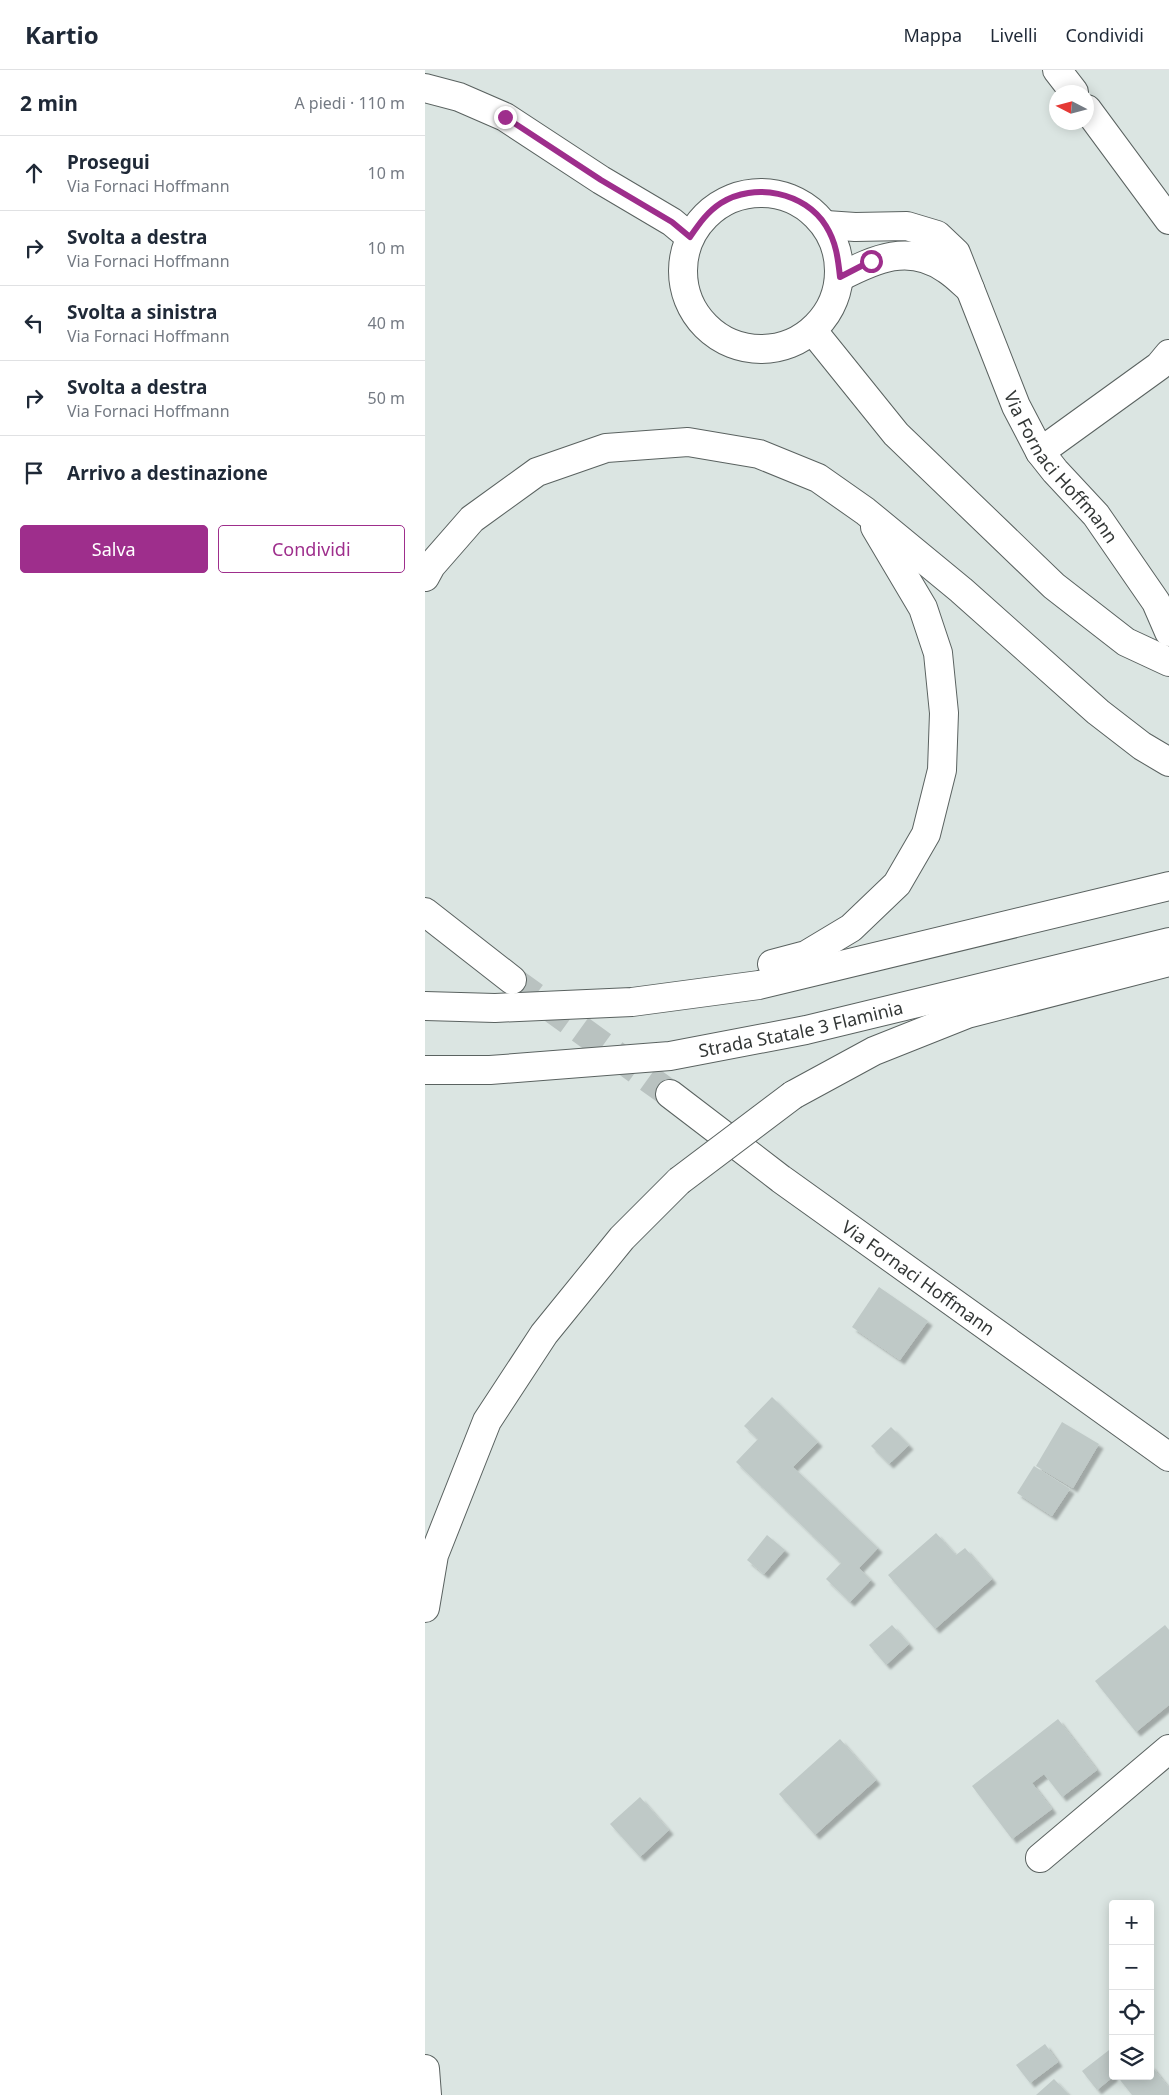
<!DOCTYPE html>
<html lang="it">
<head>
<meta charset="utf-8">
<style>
  body { margin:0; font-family:"Noto Sans",sans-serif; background:#f6f6f7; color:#1f2937 }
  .controls { position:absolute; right:15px; bottom:15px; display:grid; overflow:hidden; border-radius:5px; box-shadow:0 2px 12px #0003 }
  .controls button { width:45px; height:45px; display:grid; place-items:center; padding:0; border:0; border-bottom:1px solid #e0e1e3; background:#fff; color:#1f2937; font:25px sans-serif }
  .compass { position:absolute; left:624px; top:15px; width:45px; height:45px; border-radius:50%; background:#fff; box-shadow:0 2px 12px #0003; rotate:276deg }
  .stop { position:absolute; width:15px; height:15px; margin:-11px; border:4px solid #9e2e8c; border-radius:50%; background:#fff }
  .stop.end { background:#9e2e8c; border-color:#fff; box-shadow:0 1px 5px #0008 }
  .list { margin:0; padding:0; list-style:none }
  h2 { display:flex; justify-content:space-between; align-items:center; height:65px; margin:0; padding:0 20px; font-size:21px }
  h2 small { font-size:16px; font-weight:400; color:#747a83 }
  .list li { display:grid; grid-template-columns:32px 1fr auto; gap:15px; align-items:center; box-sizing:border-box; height:75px; padding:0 20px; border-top:1px solid #e0e1e3 }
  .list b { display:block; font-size:19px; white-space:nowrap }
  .list p { margin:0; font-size:16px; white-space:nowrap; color:#747a83 }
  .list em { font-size:16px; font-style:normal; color:#747a83 }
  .actions { display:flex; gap:10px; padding:15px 20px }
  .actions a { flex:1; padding:11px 0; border:1px solid #9e2e8c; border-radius:5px; text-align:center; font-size:18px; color:#9e2e8c }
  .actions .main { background:#9e2e8c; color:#fff }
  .icon { flex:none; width:28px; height:28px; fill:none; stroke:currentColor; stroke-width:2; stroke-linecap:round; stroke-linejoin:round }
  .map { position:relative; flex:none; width:744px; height:2025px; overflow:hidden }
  header { display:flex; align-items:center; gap:30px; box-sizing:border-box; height:70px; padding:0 25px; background:#fff; border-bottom:1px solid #e0e1e3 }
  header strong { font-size:24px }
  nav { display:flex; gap:28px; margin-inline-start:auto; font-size:18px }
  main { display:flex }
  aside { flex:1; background:#fff }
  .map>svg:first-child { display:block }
  .building { fill:#bfc9c7; filter:url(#shadow) }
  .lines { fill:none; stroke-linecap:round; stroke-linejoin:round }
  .street-tunnel { stroke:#b9c2c0; stroke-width:28; stroke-dasharray:28 14; stroke-linecap:butt }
  .street-casing { stroke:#5a6260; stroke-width:30 }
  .secondary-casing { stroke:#5a6260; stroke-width:30 }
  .highway-casing { stroke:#5a6260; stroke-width:30 }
  .street { stroke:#fff; stroke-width:28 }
  .secondary { stroke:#fff; stroke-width:28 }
  .highway { stroke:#fff; stroke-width:28 }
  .highway-bridge-casing { stroke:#5a6260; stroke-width:30; stroke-linecap:butt }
  .highway-bridge { stroke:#fff; stroke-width:28 }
  .route { stroke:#9e2e8c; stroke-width:6 }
  .labels { text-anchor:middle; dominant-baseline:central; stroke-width:4.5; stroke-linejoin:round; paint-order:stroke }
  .street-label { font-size:18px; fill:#333736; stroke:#dbe5e2 }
</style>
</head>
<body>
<header>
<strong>Kartio</strong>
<nav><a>Mappa</a><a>Livelli</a><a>Condividi</a></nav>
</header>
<main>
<aside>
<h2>2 min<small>A piedi · 110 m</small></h2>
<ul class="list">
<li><svg class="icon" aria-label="ahead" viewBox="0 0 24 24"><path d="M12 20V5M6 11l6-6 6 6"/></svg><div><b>Prosegui</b><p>Via Fornaci Hoffmann</p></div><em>10 m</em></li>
<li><svg class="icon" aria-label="right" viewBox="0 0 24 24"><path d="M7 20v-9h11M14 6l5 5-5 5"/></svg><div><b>Svolta a destra</b><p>Via Fornaci Hoffmann</p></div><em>10 m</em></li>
<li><svg class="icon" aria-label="left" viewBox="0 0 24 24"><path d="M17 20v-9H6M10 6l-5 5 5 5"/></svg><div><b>Svolta a sinistra</b><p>Via Fornaci Hoffmann</p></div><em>40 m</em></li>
<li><svg class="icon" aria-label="right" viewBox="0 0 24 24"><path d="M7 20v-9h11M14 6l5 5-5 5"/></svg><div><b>Svolta a destra</b><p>Via Fornaci Hoffmann</p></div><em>50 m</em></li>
<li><svg class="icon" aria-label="arrive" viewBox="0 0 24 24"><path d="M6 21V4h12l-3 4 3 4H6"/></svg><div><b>Arrivo a destinazione</b></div></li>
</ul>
<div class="actions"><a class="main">Salva</a><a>Condividi</a></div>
</aside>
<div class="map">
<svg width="744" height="2025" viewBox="0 0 744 2025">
  <defs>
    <filter id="shadow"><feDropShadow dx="4.5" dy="4.5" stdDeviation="1" flood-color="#0004"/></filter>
  </defs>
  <rect width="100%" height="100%" fill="#dbe5e2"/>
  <g class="building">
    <path d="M454,1217L503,1251L475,1290L427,1257Z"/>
    <path d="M347,1327L393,1372L368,1397L453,1478L434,1498L446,1510L425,1532L401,1509L416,1493L311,1392L333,1369L319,1356Z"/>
    <path d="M637,1352L674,1374L648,1418L611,1396Z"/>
    <path d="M466,1357L484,1375L464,1394L446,1376Z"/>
    <path d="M609,1396L645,1419L627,1446L592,1423Z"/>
    <path d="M511,1463L531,1485L540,1478L567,1509L510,1559L463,1505Z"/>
    <path d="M342,1465L360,1480L339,1504L322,1490Z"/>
    <path d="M467,1555L484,1574L461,1595L444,1575Z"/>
    <path d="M740,1555L744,1560V1635L711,1662L670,1611Z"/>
    <path d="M633,1649L672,1700L637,1727L619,1704L607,1713L627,1739L587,1769L547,1716Z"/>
    <path d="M415,1669L451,1710L390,1765L354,1724Z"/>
    <path d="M215,1727L244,1760L215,1787L185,1754Z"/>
    <path d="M620,1974L633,1992L605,2013L591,1995Z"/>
    <path d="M688,1977V2007L672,2020L657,2001Z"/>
    <path d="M725,1994L744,2018V2025H707L692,2006H725Z"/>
    <path d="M629,2009L644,2025H611Z"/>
  </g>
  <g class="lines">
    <path class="street-tunnel" d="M87,910L245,1024"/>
    <g class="street-casing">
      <g id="street">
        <path d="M632,0L649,22"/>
        <path d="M662,39L744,150"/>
        <path d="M615,382L734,296L744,284"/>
        <path d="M0,842L87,910"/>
        <path id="s1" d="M245,1024L356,1109L744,1387"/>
        <path d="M615,1788L744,1679"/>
      </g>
    </g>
    <g class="secondary-casing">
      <g id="secondary">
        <path d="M0,18L34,27L80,47L176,110L247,152L265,167"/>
        <circle cx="336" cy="201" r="78"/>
        <path id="s2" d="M401,155L430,157L482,156L512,165L531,183L591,336L615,382L630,401L671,445L731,532L744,562"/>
        <path d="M415,207C450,189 484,173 521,199C529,204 537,212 545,219"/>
        <path d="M388,261L471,364L629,516L701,572L744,592"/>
      </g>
    </g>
    <g class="highway-casing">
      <g id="highway">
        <path d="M0,507L6,496L47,449L112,402L181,378L263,372L334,384L393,408L440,441L536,520L673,642L717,676L744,692"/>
        <path d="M347,894L381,885L426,858L472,814L501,764L517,700L519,643L513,583L498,538L450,457"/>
        <path d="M0,936L70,938L207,932L334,915L744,816"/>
        <path id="s3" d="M0,1000H65L245,986L381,960L744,872"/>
        <path d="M368,1025L449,981L542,944L744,892"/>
        <path d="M0,1538L9,1485L62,1351L119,1264L197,1168L254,1111"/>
        <path d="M0,1999L2,2025"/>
      </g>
    </g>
    <use href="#street" class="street"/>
    <use href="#secondary" class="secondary"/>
    <use href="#highway" class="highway"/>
    <g class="highway-bridge-casing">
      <path id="highway-bridge" d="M254,1111L368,1025"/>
    </g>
    <use href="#highway-bridge" class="highway-bridge"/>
  </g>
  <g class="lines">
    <path class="route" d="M80,47L176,110L247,152L265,167C274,154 282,142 296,133C329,112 380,122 401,156C411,172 413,188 415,207L446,191"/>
  </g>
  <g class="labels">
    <g class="street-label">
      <text stroke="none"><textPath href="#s2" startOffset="379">Via Fornaci Hoffmann</textPath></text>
      <text stroke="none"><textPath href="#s3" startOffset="379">Strada Statale 3 Flaminia</textPath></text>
      <text stroke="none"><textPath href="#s1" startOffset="309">Via Fornaci Hoffmann</textPath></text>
    </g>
  </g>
</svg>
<div class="controls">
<button>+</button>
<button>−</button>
<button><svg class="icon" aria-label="locate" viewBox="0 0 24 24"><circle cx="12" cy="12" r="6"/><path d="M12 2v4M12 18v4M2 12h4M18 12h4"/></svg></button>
<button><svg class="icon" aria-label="layers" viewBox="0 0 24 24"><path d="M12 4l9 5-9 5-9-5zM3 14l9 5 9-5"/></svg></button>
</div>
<svg class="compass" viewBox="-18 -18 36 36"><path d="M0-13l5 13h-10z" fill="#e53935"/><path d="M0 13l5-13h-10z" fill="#747a83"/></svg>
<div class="stop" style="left:446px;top:191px"></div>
<div class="stop end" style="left:80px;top:47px"></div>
</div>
</main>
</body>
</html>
